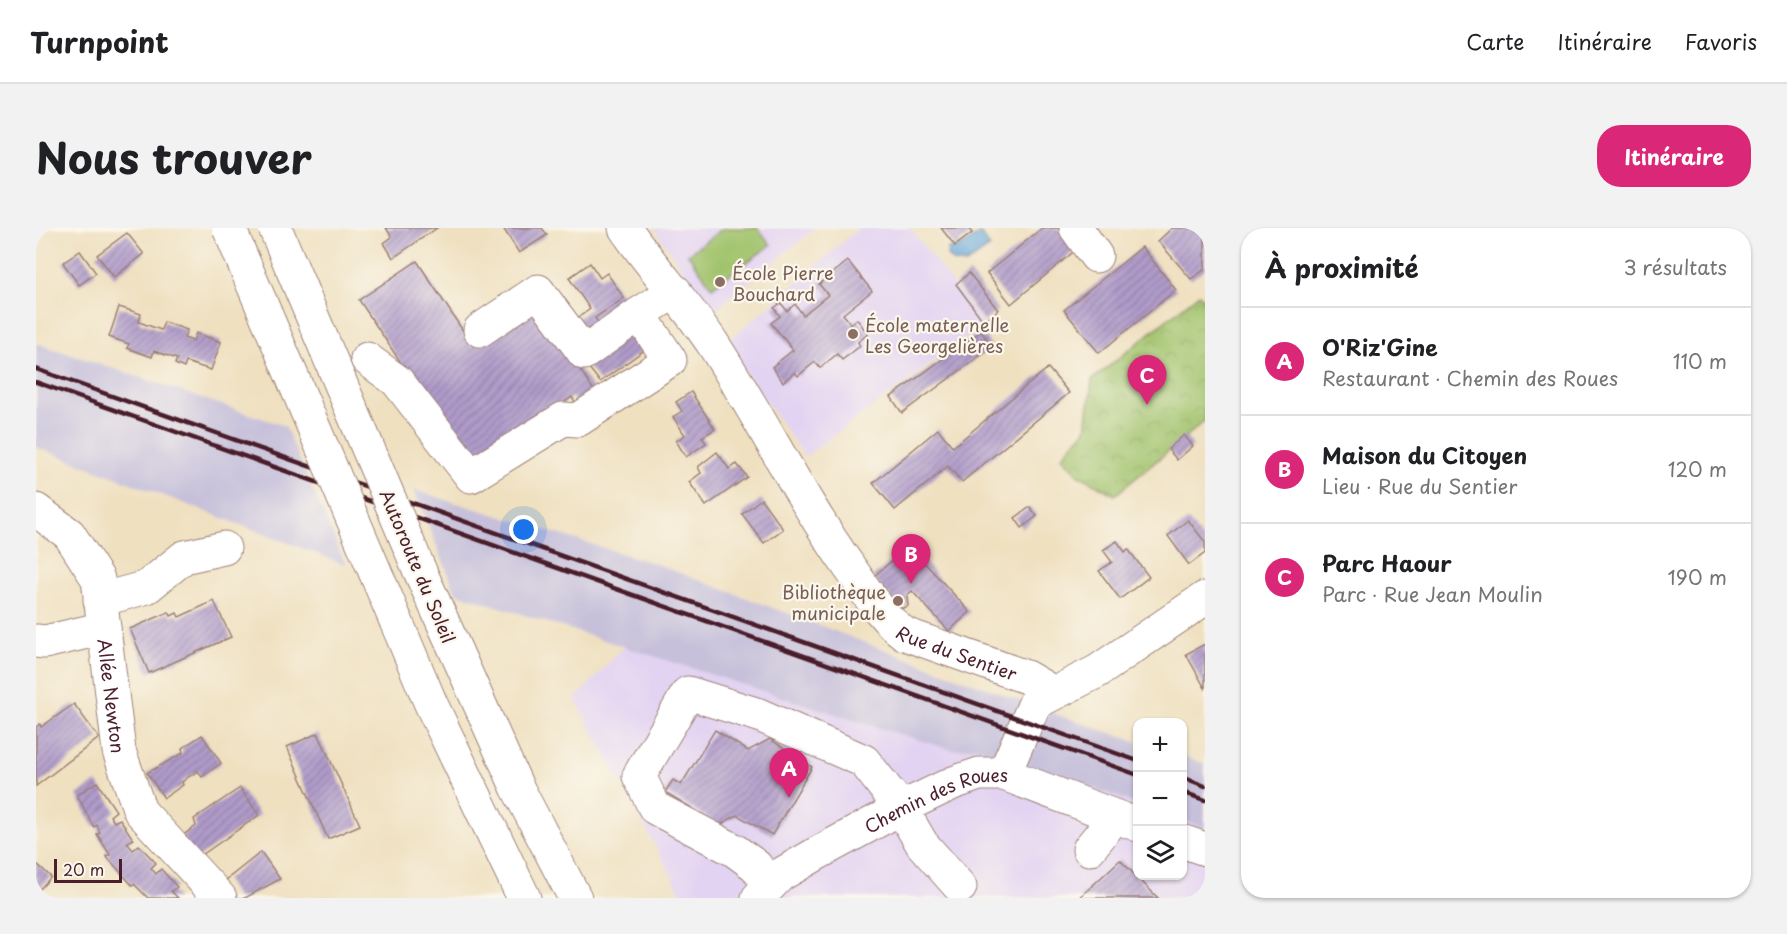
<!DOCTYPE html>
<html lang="fr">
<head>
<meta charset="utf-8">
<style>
  body { margin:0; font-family:"Playpen Sans",sans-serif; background:#f2f2f2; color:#202124 }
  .controls { position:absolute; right:18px; bottom:18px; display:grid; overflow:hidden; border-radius:12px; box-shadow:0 2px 4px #0004 }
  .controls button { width:54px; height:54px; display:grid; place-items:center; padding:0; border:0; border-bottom:2px solid #e0e0e0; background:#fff; color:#202124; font:30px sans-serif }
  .scale { position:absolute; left:18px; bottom:15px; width:68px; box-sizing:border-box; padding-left:6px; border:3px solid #4a1f2b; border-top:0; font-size:16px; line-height:21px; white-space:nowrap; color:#4a1f2b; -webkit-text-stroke:4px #fbf7ec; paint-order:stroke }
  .you { position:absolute; left:488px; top:302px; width:21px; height:21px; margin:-15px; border:4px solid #fff; border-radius:50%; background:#1a73e8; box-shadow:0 0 0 9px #1a73e833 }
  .badge { display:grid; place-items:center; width:39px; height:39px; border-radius:50%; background:#db2777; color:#fff; font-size:20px; font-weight:700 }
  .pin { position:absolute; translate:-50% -50px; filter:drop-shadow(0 2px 3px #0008) }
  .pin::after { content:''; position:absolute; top:32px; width:21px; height:18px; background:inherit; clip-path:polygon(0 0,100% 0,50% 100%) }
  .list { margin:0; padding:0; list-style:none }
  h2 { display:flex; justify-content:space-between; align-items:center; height:78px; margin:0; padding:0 24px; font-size:26px }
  h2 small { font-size:20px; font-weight:400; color:#757577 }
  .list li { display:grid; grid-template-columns:39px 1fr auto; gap:18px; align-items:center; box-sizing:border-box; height:108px; padding:0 24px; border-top:2px solid #e0e0e0 }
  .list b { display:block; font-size:22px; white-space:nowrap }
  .list p { margin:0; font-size:20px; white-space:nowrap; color:#757577 }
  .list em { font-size:20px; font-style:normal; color:#757577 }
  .icon { flex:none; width:33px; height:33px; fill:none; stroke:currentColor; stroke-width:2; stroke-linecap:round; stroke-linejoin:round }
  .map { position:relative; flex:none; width:1169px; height:670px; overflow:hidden; border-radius:24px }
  header { display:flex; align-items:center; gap:36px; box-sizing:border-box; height:84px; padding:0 30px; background:#fff; border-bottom:2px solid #e0e0e0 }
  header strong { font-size:28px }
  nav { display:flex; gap:33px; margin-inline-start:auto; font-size:21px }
  .intro { display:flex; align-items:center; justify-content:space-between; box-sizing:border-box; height:144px; padding:0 36px }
  h1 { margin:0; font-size:42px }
  .button { padding:15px 27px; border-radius:24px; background:#db2777; color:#fff; font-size:21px; font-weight:700 }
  main { display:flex; gap:36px; padding:0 36px }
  aside { flex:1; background:#fff; border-radius:24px; box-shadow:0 2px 4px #0004 }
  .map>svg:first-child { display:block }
  .built { fill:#e3d3f2 }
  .industrial { fill:#c6c0da }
  .park { fill:url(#park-crowns); stroke:#76714c; stroke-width:1.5 }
  .pitch { fill:#a1c36c; stroke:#76714c; stroke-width:1.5 }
  .water { fill:#61a3d5; stroke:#566180; stroke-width:1.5 }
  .building { fill:url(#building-hatch) }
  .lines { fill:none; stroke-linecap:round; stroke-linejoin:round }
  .minor-casing { stroke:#9c8076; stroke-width:35 }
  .highway-casing { stroke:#9c8076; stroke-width:35 }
  .minor { stroke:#fff; stroke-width:33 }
  .highway { stroke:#fff; stroke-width:33 }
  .rail { stroke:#4a1f2b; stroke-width:4.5 }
  .highway-bridge-casing { stroke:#9c8076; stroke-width:35; stroke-linecap:butt }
  .highway-bridge { stroke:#fff; stroke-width:33 }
  .education-dot { fill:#8d6e63; stroke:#fbf7ec; stroke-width:2 }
  .labels { text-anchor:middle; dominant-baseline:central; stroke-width:4.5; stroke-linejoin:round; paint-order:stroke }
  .education-label { font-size:18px; fill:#785e54; stroke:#fbf7ec; text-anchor:start }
  .street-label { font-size:18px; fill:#4a1f2b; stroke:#fbf7ec }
</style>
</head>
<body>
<header>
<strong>Turnpoint</strong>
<nav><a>Carte</a><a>Itinéraire</a><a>Favoris</a></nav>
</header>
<div class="intro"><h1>Nous trouver</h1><a class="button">Itinéraire</a></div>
<main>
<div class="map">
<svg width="1169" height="670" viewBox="0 0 1169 670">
  <defs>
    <pattern id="park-crowns" width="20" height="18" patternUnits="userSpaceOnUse" patternTransform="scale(1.5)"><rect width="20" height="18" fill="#a1c36c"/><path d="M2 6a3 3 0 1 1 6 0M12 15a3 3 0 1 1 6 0" fill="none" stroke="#8ca75e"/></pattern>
    <pattern id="building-hatch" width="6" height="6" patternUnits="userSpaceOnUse" patternTransform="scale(1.5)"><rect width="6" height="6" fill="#b09bca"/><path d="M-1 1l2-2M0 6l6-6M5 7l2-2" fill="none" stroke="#917ea4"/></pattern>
  </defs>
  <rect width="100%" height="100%" fill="#fbf7ec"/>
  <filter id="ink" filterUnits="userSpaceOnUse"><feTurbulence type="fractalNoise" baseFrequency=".0167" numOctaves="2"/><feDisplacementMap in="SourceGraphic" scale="12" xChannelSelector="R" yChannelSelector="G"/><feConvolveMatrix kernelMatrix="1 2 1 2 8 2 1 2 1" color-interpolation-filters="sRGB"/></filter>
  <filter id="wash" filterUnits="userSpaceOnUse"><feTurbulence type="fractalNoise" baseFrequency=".008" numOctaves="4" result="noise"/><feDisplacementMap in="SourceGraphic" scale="24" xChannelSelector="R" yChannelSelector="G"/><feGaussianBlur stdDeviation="1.35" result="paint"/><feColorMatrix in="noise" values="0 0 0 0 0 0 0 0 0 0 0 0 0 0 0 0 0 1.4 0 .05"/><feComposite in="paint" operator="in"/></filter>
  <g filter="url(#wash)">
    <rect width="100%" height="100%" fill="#efe0c0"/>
    <g class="built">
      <path d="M618,0H780L676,84Z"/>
      <path d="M823,0H874L948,96L769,229L689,116Z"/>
      <path d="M589,418L917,522L941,519L1101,576L1102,648H1146L1147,592L1169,600V670H648L539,471Z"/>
    </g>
    <g class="industrial">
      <path d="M0,115L249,198L310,337L0,219Z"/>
      <path d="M378,262L620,336L1028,489L1101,514V576L941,519L917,522L840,499L420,365Z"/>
      <path d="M1147,528L1169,536V600L1147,592Z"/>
    </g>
    <path class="park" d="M1163,66L1169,73V193L1079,267L1041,246L1026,228L1050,202L1056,152Z"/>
    <path class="pitch" d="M688,0H722L735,17L676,59L652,26Z"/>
    <path class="water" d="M944,5L954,19L930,36L918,34L911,28L912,21L926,18Z"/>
    <g id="blocks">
      <g class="building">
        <path d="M350,0H401L357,30L348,15L356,9Z"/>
        <path d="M467,0H506L511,7L483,25Z"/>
        <path d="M905,0H932L936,5L919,18Z"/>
        <path d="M1006,0H1022L1041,21L975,76L951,45Z"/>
        <path d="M1136,0H1169V41L1155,51L1122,13Z"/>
        <path d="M91,5L108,26L78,49L61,27Z"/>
        <path d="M1106,19L1140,62L1063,125L1028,82Z"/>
        <path d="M44,23L60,45L43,57L27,35Z"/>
        <path d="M381,33L437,118L500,76L563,170L544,182L536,169L433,237L323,72Z"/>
        <path d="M812,33L836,63L807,86L815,96L821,91L832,106L822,114L824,118L806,132L801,126L784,140L779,134L762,148L759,144L747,154L736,139L757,122L735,95L744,88L738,80L745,75L751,83L759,76L767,87L792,67L783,56Z"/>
        <path d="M554,35L564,50L571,45L588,70L559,90L569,104L551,116L536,94L554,81L533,50Z"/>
        <path d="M933,45L962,82L948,94L920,56Z"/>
        <path d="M83,79L105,86L103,94L125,102L128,94L151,102L148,110L157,113L160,105L185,114L175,142L150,134L148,140L139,136L141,131L118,123L116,129L91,120L93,116L73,109Z"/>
        <path d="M597,100L611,120L564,154L549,135Z"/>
        <path d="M945,103L956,119L866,185L855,169Z"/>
        <path d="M1012,140L1033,165L926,254L912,238L859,282L837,255L902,201L917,219Z"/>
        <path d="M655,164L679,201L666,209L670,215L650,229L640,213L649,207L637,189L646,183L640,174Z"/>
        <path d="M1148,207L1157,218L1141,232L1132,221Z"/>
        <path d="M681,224L693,241L701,236L711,249L670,278L653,254L665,245L662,239Z"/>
        <path d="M725,271L747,301L728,315L706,286Z"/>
        <path d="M994,279L1001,288L986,300L979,290Z"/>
        <path d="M1152,292L1169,314V325L1153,337L1132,308Z"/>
        <path d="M1081,313L1089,324L1092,321L1113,349L1084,371L1063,343L1076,334L1067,322Z"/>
        <path d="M873,318L934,384L913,403L876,363L871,367L872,378L864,381L837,349Z"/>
        <path d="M178,373L195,409L113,445L94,401L133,384L135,388L141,385L143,389Z"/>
        <path d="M1169,416V460L1150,426Z"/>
        <path d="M38,476L63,510L0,558V499L4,496L5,499Z"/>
        <path d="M679,502L712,523L734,511L776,539L736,607L701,587L684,597L629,564L637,552L645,557Z"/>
        <path d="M282,505L324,597L292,611L251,519Z"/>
        <path d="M166,507L185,535L166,549L162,543L152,549L146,554L147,557L128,570L111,545L147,525L146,520Z"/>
        <path d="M61,554L80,583L74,588L78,594L84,591L97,611L91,615L97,622L103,617L120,635L115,640L120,646L125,641L141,659L135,663L142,670H112L98,656L96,657L70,628L74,627L61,606L64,605L61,597L58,599L41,567Z"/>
        <path d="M204,560L223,587L160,631L146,608L160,598L158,591Z"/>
        <path d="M225,624L244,651L209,670H201L190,652Z"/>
        <path d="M1084,632L1122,670H1043Z"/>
        <path d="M0,635L15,649L0,665Z"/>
      </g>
    </g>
  </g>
  <g filter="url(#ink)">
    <use href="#blocks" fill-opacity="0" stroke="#9c8076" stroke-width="1.5"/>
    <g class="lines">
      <g class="minor-casing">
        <g id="minor">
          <path id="s1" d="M589,0C616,40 650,75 677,116C725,190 763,268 814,340C831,364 845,389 869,406L990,449L1016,464"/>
          <path d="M1040,0L1060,28"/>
          <path d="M444,102L502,63L548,125L603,86"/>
          <path d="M331,131L361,153L435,248L527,191L542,192L634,132L603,86L639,63"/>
          <path id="s2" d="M0,282L33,306L62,351L83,523L104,583L184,670"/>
          <path d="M64,372L111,359L148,329L188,320"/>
          <path d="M0,413L9,414L68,400"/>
          <path d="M968,546L999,475L1062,443L1169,370"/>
          <path d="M1146,613L1169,621"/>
          <path d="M1053,621L1070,600L1076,588"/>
          <path d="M732,657L720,638L698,622L619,580L603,548L652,465L723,487L828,533L865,580L886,616L924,659"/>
          <path id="s3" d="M722,670L744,647L782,625L865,580L917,555L943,546H968L1102,597"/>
        </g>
      </g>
      <g class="highway-casing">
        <g id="highway">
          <path d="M383,341L481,559L539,670"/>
          <path d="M360,393L395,476L488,670"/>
        </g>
      </g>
      <use href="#minor" class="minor"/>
      <use href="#highway" class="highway"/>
      <g class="rail">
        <path d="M0,141L1102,533"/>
        <path d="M0,154L1102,547"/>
        <path d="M1146,549L1169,558"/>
        <path d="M1146,564L1169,572"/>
      </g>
      <g class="highway-bridge-casing">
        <g id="highway-bridge">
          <path d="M193,0L360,393"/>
          <path d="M239,0L383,341"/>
        </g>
      </g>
      <use href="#highway-bridge" class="highway-bridge"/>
    </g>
  </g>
  <g class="education-dot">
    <circle cx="684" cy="54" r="6"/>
    <circle cx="817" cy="106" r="6"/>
    <circle cx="862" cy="373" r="6"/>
  </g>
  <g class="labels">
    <g class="education-label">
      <text x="696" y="44">École Pierre<tspan x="696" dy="21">Bouchard</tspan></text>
      <text x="829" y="96">École maternelle<tspan x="829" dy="21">Les Georgelières</tspan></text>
      <text x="850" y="363" text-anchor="end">Bibliothèque<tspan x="850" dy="21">municipale</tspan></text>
    </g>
    <g class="street-label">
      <text transform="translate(382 338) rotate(67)">Autoroute du Soleil</text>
      <text stroke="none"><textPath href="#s1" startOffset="550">Rue du Sentier</textPath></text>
      <text stroke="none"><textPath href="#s2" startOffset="212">Allée Newton</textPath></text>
      <text stroke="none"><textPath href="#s3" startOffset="207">Chemin des Roues</textPath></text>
    </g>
  </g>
</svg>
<div class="controls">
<button>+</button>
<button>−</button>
<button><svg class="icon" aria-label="layers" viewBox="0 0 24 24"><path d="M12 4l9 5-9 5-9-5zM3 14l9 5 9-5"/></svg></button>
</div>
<div class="scale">20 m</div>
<div class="you"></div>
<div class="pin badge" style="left:753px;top:570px">A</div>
<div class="pin badge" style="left:875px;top:356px">B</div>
<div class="pin badge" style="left:1111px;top:177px">C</div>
</div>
<aside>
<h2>À proximité<small>3 résultats</small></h2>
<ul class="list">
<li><span class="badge">A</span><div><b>O'Riz'Gine</b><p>Restaurant · Chemin des Roues</p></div><em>110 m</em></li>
<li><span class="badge">B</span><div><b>Maison du Citoyen</b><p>Lieu · Rue du Sentier</p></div><em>120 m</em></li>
<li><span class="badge">C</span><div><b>Parc Haour</b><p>Parc · Rue Jean Moulin</p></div><em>190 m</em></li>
</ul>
</aside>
</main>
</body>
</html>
